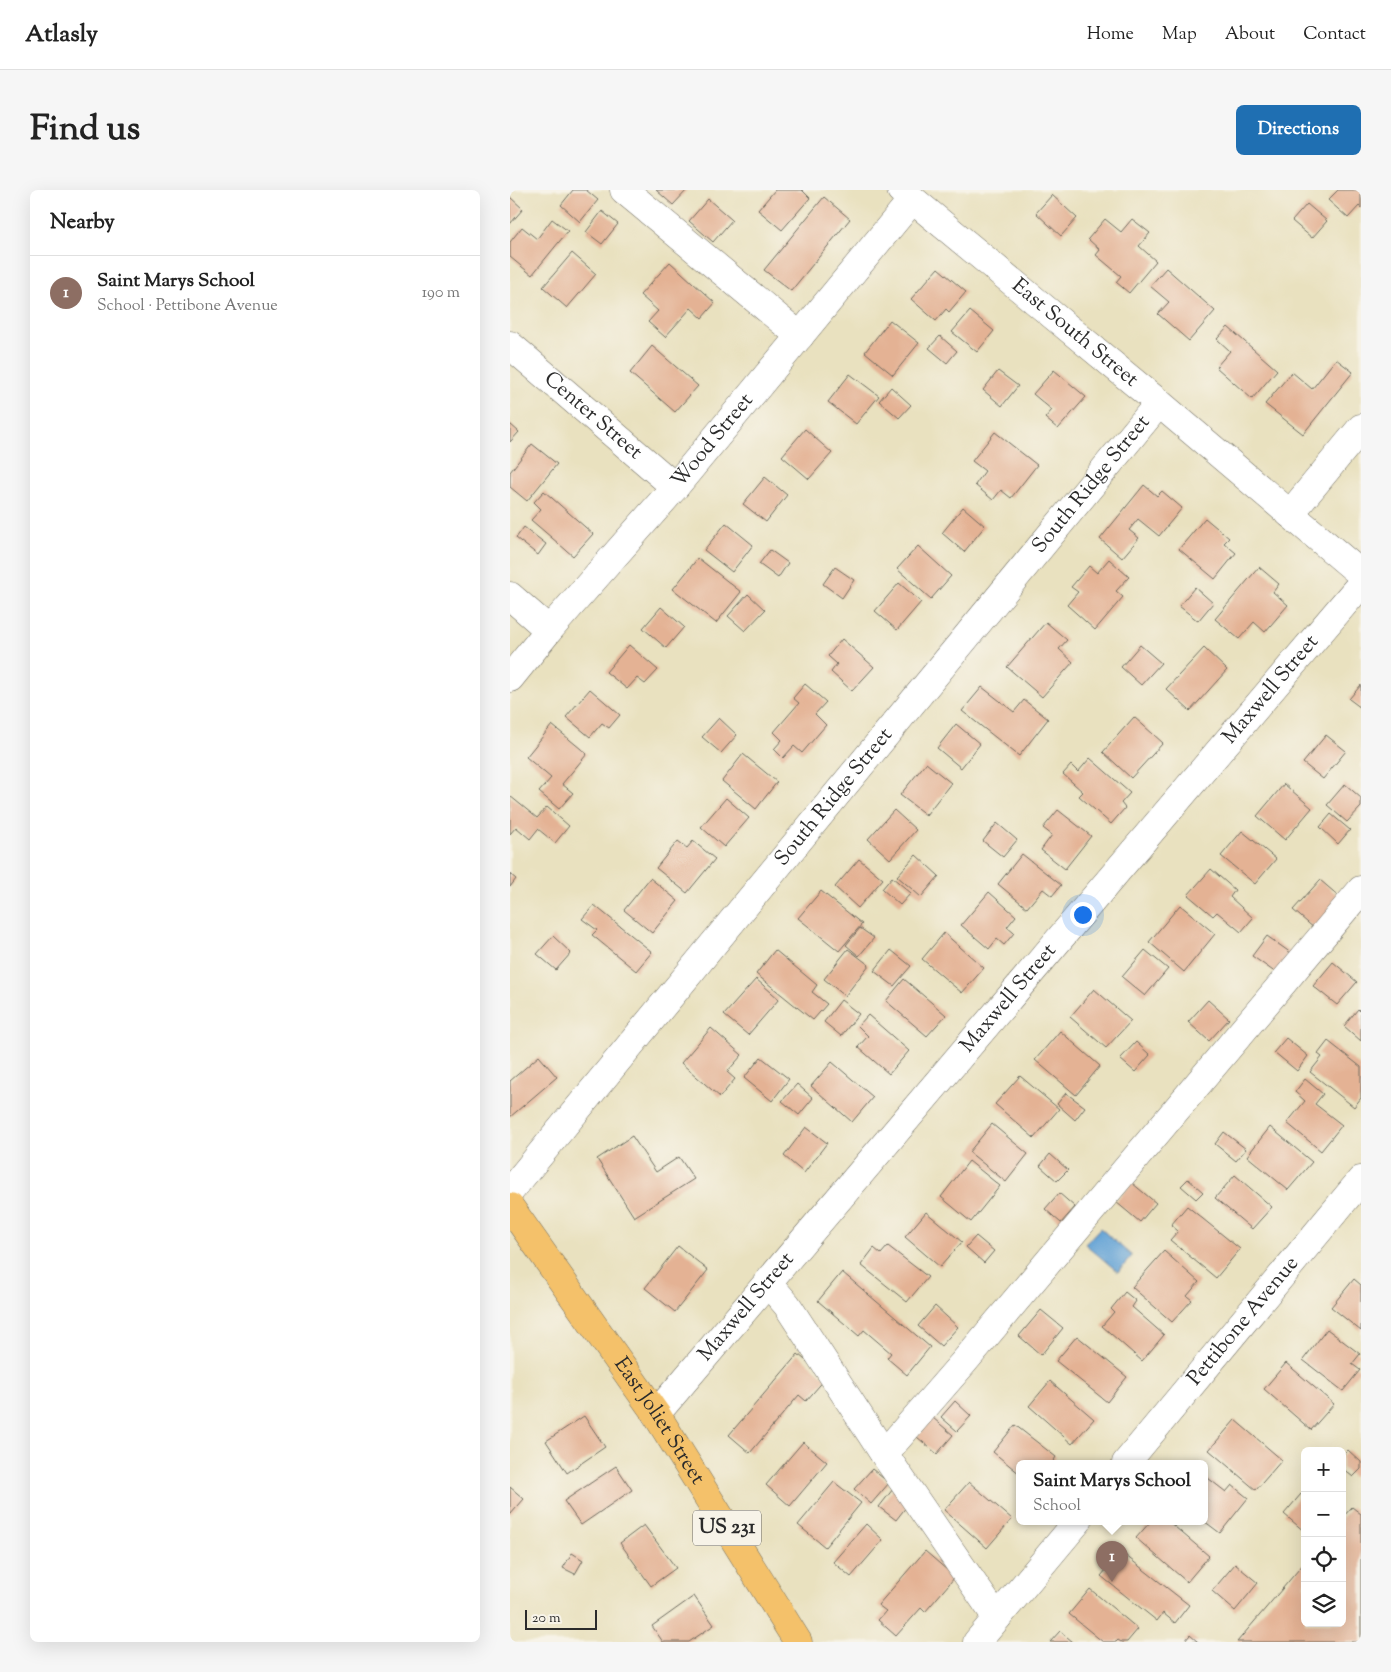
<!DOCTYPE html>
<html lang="en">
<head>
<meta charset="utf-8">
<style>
  body { margin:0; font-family:"Sorts Mill Goudy",serif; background:#f6f6f6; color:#222 }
  .controls { position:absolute; right:15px; bottom:15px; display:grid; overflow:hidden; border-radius:8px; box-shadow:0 5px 20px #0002 }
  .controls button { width:45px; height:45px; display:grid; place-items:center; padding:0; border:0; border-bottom:1px solid #e0e0e0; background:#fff; color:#222; font:25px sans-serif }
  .scale { position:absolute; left:15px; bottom:12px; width:72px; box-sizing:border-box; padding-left:5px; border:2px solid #2b2b2b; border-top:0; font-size:14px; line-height:18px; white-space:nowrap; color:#2b2b2b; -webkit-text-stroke:4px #f7f3e8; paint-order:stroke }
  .you { position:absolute; left:572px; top:724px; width:18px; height:18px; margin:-12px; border:4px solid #fff; border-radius:50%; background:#1a73e8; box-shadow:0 0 0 8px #1a73e833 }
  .badge { display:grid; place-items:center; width:32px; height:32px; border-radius:50%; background:#1f6fb2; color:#fff; font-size:16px; font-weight:700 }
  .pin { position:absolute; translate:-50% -41px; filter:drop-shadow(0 1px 2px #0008) }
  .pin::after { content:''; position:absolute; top:26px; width:18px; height:15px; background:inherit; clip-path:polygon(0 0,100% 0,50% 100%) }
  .popup { position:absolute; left:506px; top:1270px; width:192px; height:65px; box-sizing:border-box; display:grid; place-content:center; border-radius:8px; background:#fff; filter:drop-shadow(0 1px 4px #0005); font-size:16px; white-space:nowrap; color:#767676 }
  .popup b { font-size:19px; color:#222 }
  .popup::after { content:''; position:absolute; left:50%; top:100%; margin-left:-10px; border:10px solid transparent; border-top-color:#fff }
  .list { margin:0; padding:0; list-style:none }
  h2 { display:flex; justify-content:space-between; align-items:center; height:65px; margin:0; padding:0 20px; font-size:21px }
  h2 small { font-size:16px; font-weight:400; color:#767676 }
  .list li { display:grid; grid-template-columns:32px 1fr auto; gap:15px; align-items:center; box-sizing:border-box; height:75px; padding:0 20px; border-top:1px solid #e0e0e0 }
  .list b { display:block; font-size:19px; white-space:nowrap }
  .list p { margin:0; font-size:16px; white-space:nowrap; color:#767676 }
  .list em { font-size:16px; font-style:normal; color:#767676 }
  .icon { flex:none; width:28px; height:28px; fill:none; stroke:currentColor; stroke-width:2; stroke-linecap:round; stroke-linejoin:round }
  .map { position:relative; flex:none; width:851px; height:1452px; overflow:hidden; border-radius:8px }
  header { display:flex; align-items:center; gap:30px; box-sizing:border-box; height:70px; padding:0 25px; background:#fff; border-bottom:1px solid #e0e0e0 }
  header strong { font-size:24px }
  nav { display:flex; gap:28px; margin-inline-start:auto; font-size:18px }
  .intro { display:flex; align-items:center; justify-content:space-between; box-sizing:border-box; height:120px; padding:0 30px }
  h1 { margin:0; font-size:35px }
  .button { padding:12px 22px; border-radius:8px; background:#1f6fb2; color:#fff; font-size:18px; font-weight:700 }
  main { display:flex; gap:30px; padding:0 30px }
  aside { flex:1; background:#fff; border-radius:8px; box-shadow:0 5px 20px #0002 }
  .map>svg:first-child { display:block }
  .water { fill:#62a2d5; stroke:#466680 }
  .building { fill:#e4b294 }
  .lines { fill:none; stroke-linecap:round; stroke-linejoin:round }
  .minor-casing { stroke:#6e6b5f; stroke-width:29 }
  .major-casing { stroke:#6e6b5f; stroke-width:29 }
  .minor { stroke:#fff; stroke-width:28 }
  .major { stroke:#f4c16a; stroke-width:28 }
  .labels { text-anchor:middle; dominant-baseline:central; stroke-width:4; stroke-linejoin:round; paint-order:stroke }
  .shield { fill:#f7f3e8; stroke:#686764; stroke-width:1 }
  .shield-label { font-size:20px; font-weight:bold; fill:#2b2b2b }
  .street-label { font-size:21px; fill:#2b2b2b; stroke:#f7f3e8 }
</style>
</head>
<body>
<header>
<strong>Atlasly</strong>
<nav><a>Home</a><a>Map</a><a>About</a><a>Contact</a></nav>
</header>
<div class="intro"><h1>Find us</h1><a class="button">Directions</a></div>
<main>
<aside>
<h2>Nearby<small></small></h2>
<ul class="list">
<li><span class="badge" style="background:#8d6e63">1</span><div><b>Saint Marys School</b><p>School · Pettibone Avenue</p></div><em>190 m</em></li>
</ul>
</aside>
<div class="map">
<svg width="851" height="1452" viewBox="0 0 851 1452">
  <rect width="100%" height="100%" fill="#f7f3e8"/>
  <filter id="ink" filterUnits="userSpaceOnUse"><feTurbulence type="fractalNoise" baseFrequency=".02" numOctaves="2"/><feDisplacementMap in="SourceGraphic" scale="10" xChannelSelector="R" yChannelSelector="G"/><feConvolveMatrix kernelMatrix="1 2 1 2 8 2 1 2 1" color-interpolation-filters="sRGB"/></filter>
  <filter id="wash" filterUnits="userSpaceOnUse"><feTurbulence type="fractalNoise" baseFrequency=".0096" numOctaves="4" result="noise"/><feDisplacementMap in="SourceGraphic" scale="20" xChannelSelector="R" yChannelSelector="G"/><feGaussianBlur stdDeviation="1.12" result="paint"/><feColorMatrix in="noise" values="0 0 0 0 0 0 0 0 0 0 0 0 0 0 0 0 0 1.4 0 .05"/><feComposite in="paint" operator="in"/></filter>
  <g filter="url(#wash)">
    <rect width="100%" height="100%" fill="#e9e1bf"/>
    <path class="water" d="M590,1038L622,1066L608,1082L575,1054Z"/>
    <g id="blocks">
      <g class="building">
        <path d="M63,0H76L88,10L70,32L51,15Z"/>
        <path d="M146,0H177L163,15Z"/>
        <path d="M265,0H292L300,8L272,40L248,20Z"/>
        <path d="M828,0H851V18L849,16L838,28L818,10Z"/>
        <path d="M542,5L567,28L551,46L526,23Z"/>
        <path d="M0,7L13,19L0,34Z"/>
        <path d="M314,7L340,29L281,101L254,80Z"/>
        <path d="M198,9L222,30L203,52L179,31Z"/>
        <path d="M797,14L817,31L802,48L782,31Z"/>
        <path d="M92,21L108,34L92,54L76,42Z"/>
        <path d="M42,29L58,41L22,85L0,67V52L12,37L27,49Z"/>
        <path d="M595,29L611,42L622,29L640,43L629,56L646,71L619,103L606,92L611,86L586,65L590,60L578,49Z"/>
        <path d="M62,63L86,84L57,118L33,97Z"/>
        <path d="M160,72L205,113L192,128L181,118L155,147L138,132L148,121L130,105Z"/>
        <path d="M428,78L456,102L439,122L436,119L426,131L401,109Z"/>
        <path d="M656,78L705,121L679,151L648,124L659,112L640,96Z"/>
        <path d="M460,121L484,141L467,162L442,142Z"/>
        <path d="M380,130L409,153L383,185L355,162Z"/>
        <path d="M718,137L767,180L742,209L706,177L720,161L707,149Z"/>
        <path d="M430,146L447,161L437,173L419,158Z"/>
        <path d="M142,156L188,196L165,222L120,183Z"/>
        <path d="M826,169L843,182L793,244L755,214L782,182L802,199Z"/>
        <path d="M544,180L576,207L548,239L535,228L542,220L523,204Z"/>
        <path d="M488,181L508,196L492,216L473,200Z"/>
        <path d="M340,184L369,206L346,234L318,212Z"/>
        <path d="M381,197L401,215L389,228L369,211Z"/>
        <path d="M0,234L9,242L0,252Z"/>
        <path d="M295,239L322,263L299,289L272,266Z"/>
        <path d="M485,242L527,275L501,308L491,300L483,310L465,295L475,281L462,271Z"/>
        <path d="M22,254L47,274L17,311L0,297V282Z"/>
        <path d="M255,287L277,305L256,332L233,314Z"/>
        <path d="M634,295L647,306L652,301L672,318L649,346L628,329L619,340L629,348L612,368L590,349Z"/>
        <path d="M34,301L83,344L63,366L21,330L31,319L24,312Z"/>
        <path d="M453,317L475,336L454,362L432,343Z"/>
        <path d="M695,328L719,348L714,353L726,363L705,389L669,359Z"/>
        <path d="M216,333L243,355L222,382L194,360Z"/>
        <path d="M14,337L36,354L28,365L6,348Z"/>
        <path d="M408,356L441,386L421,409L387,379Z"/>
        <path d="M260,360L278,373L268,388L249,374Z"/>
        <path d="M188,368L231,402L206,433L163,399Z"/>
        <path d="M599,369L619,387L606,401L613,407L585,440L557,415L568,402L561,397L579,376L587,383Z"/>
        <path d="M325,377L344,390L332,408L313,394Z"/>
        <path d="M749,377L769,394L763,402L778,415L755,442L744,432L729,449L705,429Z"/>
        <path d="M389,393L411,412L387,440L365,421Z"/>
        <path d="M685,397L703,413L688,431L669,416Z"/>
        <path d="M238,404L255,420L235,441L218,426Z"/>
        <path d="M151,417L174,437L156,458L133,438Z"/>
        <path d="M536,432L557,450L549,459L563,472L532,507L497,477Z"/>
        <path d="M332,449L364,477L342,501L321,482L327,474L318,466Z"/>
        <path d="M119,455L148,480L135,494L127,488L117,499L96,482Z"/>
        <path d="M630,455L651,473L631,495L611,477Z"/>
        <path d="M694,458L717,480L680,521L656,499Z"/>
        <path d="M295,494L316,512L305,524L316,535L292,563L284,556L273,568L264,559L272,550L264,542L289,513L283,508Z"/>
        <path d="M851,495V518L839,509Z"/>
        <path d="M472,497L504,522L514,510L538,529L509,566L452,521Z"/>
        <path d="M80,499L110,525L99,538L92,533L80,547L56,527Z"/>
        <path d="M624,527L653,553L621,588L593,562Z"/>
        <path d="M209,528L227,545L211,563L192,547Z"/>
        <path d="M446,534L470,554L451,578L427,558Z"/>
        <path d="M42,535L77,564L52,594L63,603L49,619L29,602L41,588L16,567Z"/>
        <path d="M816,545L836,561L813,589L793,573Z"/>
        <path d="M233,564L267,592L246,619L212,591Z"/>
        <path d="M580,568L620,603L611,613L615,618L601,634L569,606L573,602L553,584L561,575L568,582Z"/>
        <path d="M416,573L441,593L416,625L390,605Z"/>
        <path d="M774,594L802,618L775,650L747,626Z"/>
        <path d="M835,594L851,608V617L837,632L817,615Z"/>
        <path d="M0,606L27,628L37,617L59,636L45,653L28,639L20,649L6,637L0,644Z"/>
        <path d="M216,608L239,628L214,657L191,637Z"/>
        <path d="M384,620L406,640L380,669L358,649Z"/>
        <path d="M548,620L581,646L555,679L531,660L542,645L533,638Z"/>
        <path d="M821,624L840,640L828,654L810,637Z"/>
        <path d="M487,633L507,650L493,667L473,651Z"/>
        <path d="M732,641L766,669L745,694L711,666Z"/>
        <path d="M168,651L177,658L183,651L205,669L177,703L146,678Z"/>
        <path d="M512,664L551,695L542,706L533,699L517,718L488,694Z"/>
        <path d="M406,665L429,686L411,707L387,686Z"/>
        <path d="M349,669L373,689L348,718L325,697Z"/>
        <path d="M701,679L725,700L720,707L743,728L731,742L707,722L703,726L678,705Z"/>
        <path d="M0,684L6,689L0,697Z"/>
        <path d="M382,687L401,703L390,715L372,699Z"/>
        <path d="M140,688L168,711L142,743L114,720Z"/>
        <path d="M810,690L831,708L805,739L783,720Z"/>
        <path d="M311,701L352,734L329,761L288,728Z"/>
        <path d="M479,702L506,726L497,737L504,743L494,755L487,749L479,759L451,735Z"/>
        <path d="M84,715L142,762L126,781L82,745L87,740L72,729Z"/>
        <path d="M670,715L705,744L674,782L639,752Z"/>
        <path d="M350,738L364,748L349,766L336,755Z"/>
        <path d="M434,743L474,778L452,803L412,769Z"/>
        <path d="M43,746L61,763L46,780L27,764Z"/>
        <path d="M757,746L781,763L766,783L742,766Z"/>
        <path d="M338,759L359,775L335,806L314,789Z"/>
        <path d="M265,760L307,795L302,802L317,814L303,830L246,784Z"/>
        <path d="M381,760L401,776L384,796L364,781Z"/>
        <path d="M635,760L658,779L635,806L612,787Z"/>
        <path d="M823,772L847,792L827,815L803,796Z"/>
        <path d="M246,789L269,809L238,845L214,825Z"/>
        <path d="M394,789L436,825L417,846L376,811Z"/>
        <path d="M584,799L621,831L596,858L560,827Z"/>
        <path d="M331,810L349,824L331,846L314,832Z"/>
        <path d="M698,810L719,829L699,851L678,832Z"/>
        <path d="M848,819L851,822V851L834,836Z"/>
        <path d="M358,825L399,861L379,884L348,857L358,846L348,836Z"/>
        <path d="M201,838L232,865L217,882L225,889L210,907L171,873Z"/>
        <path d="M550,841L590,876L566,905L525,870Z"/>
        <path d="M776,848L798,866L787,881L764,862Z"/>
        <path d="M818,851L851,877V908L844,917L800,882L812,867L808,864Z"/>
        <path d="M626,852L640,865L625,882L610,869Z"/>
        <path d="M29,866L47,887L0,927V891Z"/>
        <path d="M251,867L279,889L262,911L234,888Z"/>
        <path d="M322,872L363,907L342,932L301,896Z"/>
        <path d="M510,886L549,919L524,948L485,914Z"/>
        <path d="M795,889L813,904L805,914L832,935L811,961L777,933L795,911L785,902Z"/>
        <path d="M287,894L303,908L289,925L272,911Z"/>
        <path d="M556,903L575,917L565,930L547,914Z"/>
        <path d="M482,934L518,964L496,992L459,962Z"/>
        <path d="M296,937L317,953L294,983L274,966Z"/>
        <path d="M760,937L802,972L778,1000L737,966Z"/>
        <path d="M714,942L736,959L726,971L705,954Z"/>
        <path d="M122,946L146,982L169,967L184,989L124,1027L87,969Z"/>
        <path d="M540,964L558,980L547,991L530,976Z"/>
        <path d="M459,971L490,996L461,1032L431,1007Z"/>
        <path d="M725,985L762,1017L742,1039L705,1008Z"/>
        <path d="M678,989L693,1002L686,1009L671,996Z"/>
        <path d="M622,993L646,1013L630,1032L606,1012Z"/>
        <path d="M549,1003L565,1017L551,1033L535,1019Z"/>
        <path d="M677,1016L730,1059L706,1088L660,1050L668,1041L661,1035Z"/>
        <path d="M416,1022L452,1052L430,1077L395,1047Z"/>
        <path d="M466,1046L484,1061L474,1073L456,1057Z"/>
        <path d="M168,1056L198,1080L165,1122L135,1098Z"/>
        <path d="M378,1056L418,1087L397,1112L351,1075L364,1058L371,1064Z"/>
        <path d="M654,1061L689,1092L677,1106L682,1110L662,1132L622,1097Z"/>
        <path d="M332,1082L420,1157L397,1185L377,1168L381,1163L354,1140L349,1146L308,1111Z"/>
        <path d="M844,1089L851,1095V1141L821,1117Z"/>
        <path d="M615,1102L626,1111L622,1117L654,1145L632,1171L592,1136L604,1122L601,1119Z"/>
        <path d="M425,1116L448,1137L431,1156L408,1136Z"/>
        <path d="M531,1120L553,1138L531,1165L509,1146Z"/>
        <path d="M817,1139L850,1164L842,1174L850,1180L833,1201L793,1170Z"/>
        <path d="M567,1146L617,1187L597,1212L546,1171Z"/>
        <path d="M288,1164L316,1188L296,1211L289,1205L240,1263L219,1245Z"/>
        <path d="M776,1173L824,1214L801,1240L754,1199Z"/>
        <path d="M540,1191L584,1229L562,1254L519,1216Z"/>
        <path d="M445,1211L461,1226L447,1241L431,1227Z"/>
        <path d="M74,1226L95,1257L57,1283L36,1251Z"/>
        <path d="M423,1228L443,1245L427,1264L407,1247Z"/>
        <path d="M725,1230L772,1270L746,1300L699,1260Z"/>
        <path d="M505,1235L546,1267L542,1273H510V1284L483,1262Z"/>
        <path d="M293,1252L317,1272L280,1316L256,1295Z"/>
        <path d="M838,1260L851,1272V1279L843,1287L832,1278V1266Z"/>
        <path d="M106,1276L122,1300L71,1335L54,1311Z"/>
        <path d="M362,1279L379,1293L361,1314L344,1299Z"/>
        <path d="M694,1285L716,1302L722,1295L738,1308L710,1343L694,1331Z"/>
        <path d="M324,1292L351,1313L315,1357L288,1335Z"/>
        <path d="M459,1292L502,1329L477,1358L434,1320Z"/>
        <path d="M0,1297L14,1309L0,1325Z"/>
        <path d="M383,1299L400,1312L386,1330L369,1317Z"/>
        <path d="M791,1304L795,1307V1342L774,1324Z"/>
        <path d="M842,1317L851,1324V1452H727L795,1372V1433H832V1328Z"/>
        <path d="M641,1331H658L699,1366L677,1392L626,1348Z"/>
        <path d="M356,1334L373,1350L341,1387L323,1372Z"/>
        <path d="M134,1335L166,1378L141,1396L110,1353Z"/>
        <path d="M415,1361L445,1387L415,1422L411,1418L386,1446L368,1430L376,1421L368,1415Z"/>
        <path d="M611,1362L679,1415L665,1433L653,1423L647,1431L591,1386Z"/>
        <path d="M62,1363L73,1370L65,1384L53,1378Z"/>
        <path d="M725,1374L748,1393L725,1421L702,1401Z"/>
        <path d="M580,1399L628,1439L617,1452H611L608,1450L606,1452H593L559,1424Z"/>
        <path d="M184,1406L204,1435L179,1452H153L142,1436Z"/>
        <path d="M550,1441L563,1452H540Z"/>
        <path d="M680,1445L688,1452H674Z"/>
      </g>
    </g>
  </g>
  <g filter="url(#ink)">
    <use href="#blocks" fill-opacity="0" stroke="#6e6b5f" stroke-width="1"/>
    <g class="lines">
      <g class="minor-casing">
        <g id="minor">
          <path d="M114,0L290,146"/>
          <path id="s1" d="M391,0L649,213L851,384"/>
          <path id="s2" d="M0,155L165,297"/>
          <path d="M780,324L851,238"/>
          <path d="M0,406L39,440"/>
          <path id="s3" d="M0,488L39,440L165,297L402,10"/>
          <path id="s4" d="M0,1001L649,213"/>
          <path d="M258,1093L277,1115L374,1264L487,1428"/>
          <path id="s5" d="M146,1224L851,394"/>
          <path d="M374,1264L454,1172L851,700"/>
          <path id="s6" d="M616,1273L851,990"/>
          <path d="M467,1452L568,1331"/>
        </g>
      </g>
      <g class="major-casing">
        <g id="major">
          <path id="s7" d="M0,1017L146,1224L288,1452"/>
        </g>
      </g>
      <use href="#minor" class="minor"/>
      <use href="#major" class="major"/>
    </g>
  </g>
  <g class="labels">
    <rect class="shield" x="183" y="1320.5" width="68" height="35" rx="4"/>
    <g class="shield-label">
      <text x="217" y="1338">US 231</text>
    </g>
    <g class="street-label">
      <text stroke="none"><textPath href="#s1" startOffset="225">East South Street</textPath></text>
      <text stroke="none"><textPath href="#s2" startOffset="109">Center Street</textPath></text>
      <text stroke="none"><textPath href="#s3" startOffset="312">Wood Street</textPath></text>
      <text stroke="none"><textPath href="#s4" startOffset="915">South Ridge Street</textPath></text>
      <text stroke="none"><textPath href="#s5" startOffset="950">Maxwell Street</textPath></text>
      <text stroke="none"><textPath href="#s4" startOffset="510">South Ridge Street</textPath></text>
      <text stroke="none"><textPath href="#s5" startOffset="545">Maxwell Street</textPath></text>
      <text stroke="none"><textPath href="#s5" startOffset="140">Maxwell Street</textPath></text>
      <text stroke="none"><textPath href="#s6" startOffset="184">Pettibone Avenue</textPath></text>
      <text stroke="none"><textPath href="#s7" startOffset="261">East Joliet Street</textPath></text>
    </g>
  </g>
</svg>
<div class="controls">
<button>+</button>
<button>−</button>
<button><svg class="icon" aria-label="locate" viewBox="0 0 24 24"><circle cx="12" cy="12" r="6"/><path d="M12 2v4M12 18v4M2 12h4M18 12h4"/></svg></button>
<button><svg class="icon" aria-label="layers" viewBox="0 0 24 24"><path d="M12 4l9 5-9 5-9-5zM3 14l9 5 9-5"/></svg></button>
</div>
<div class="scale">20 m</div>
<div class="you"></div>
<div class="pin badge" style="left:602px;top:1392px;background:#8d6e63">1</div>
<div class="popup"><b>Saint Marys School</b>School</div>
</div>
</main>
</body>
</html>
